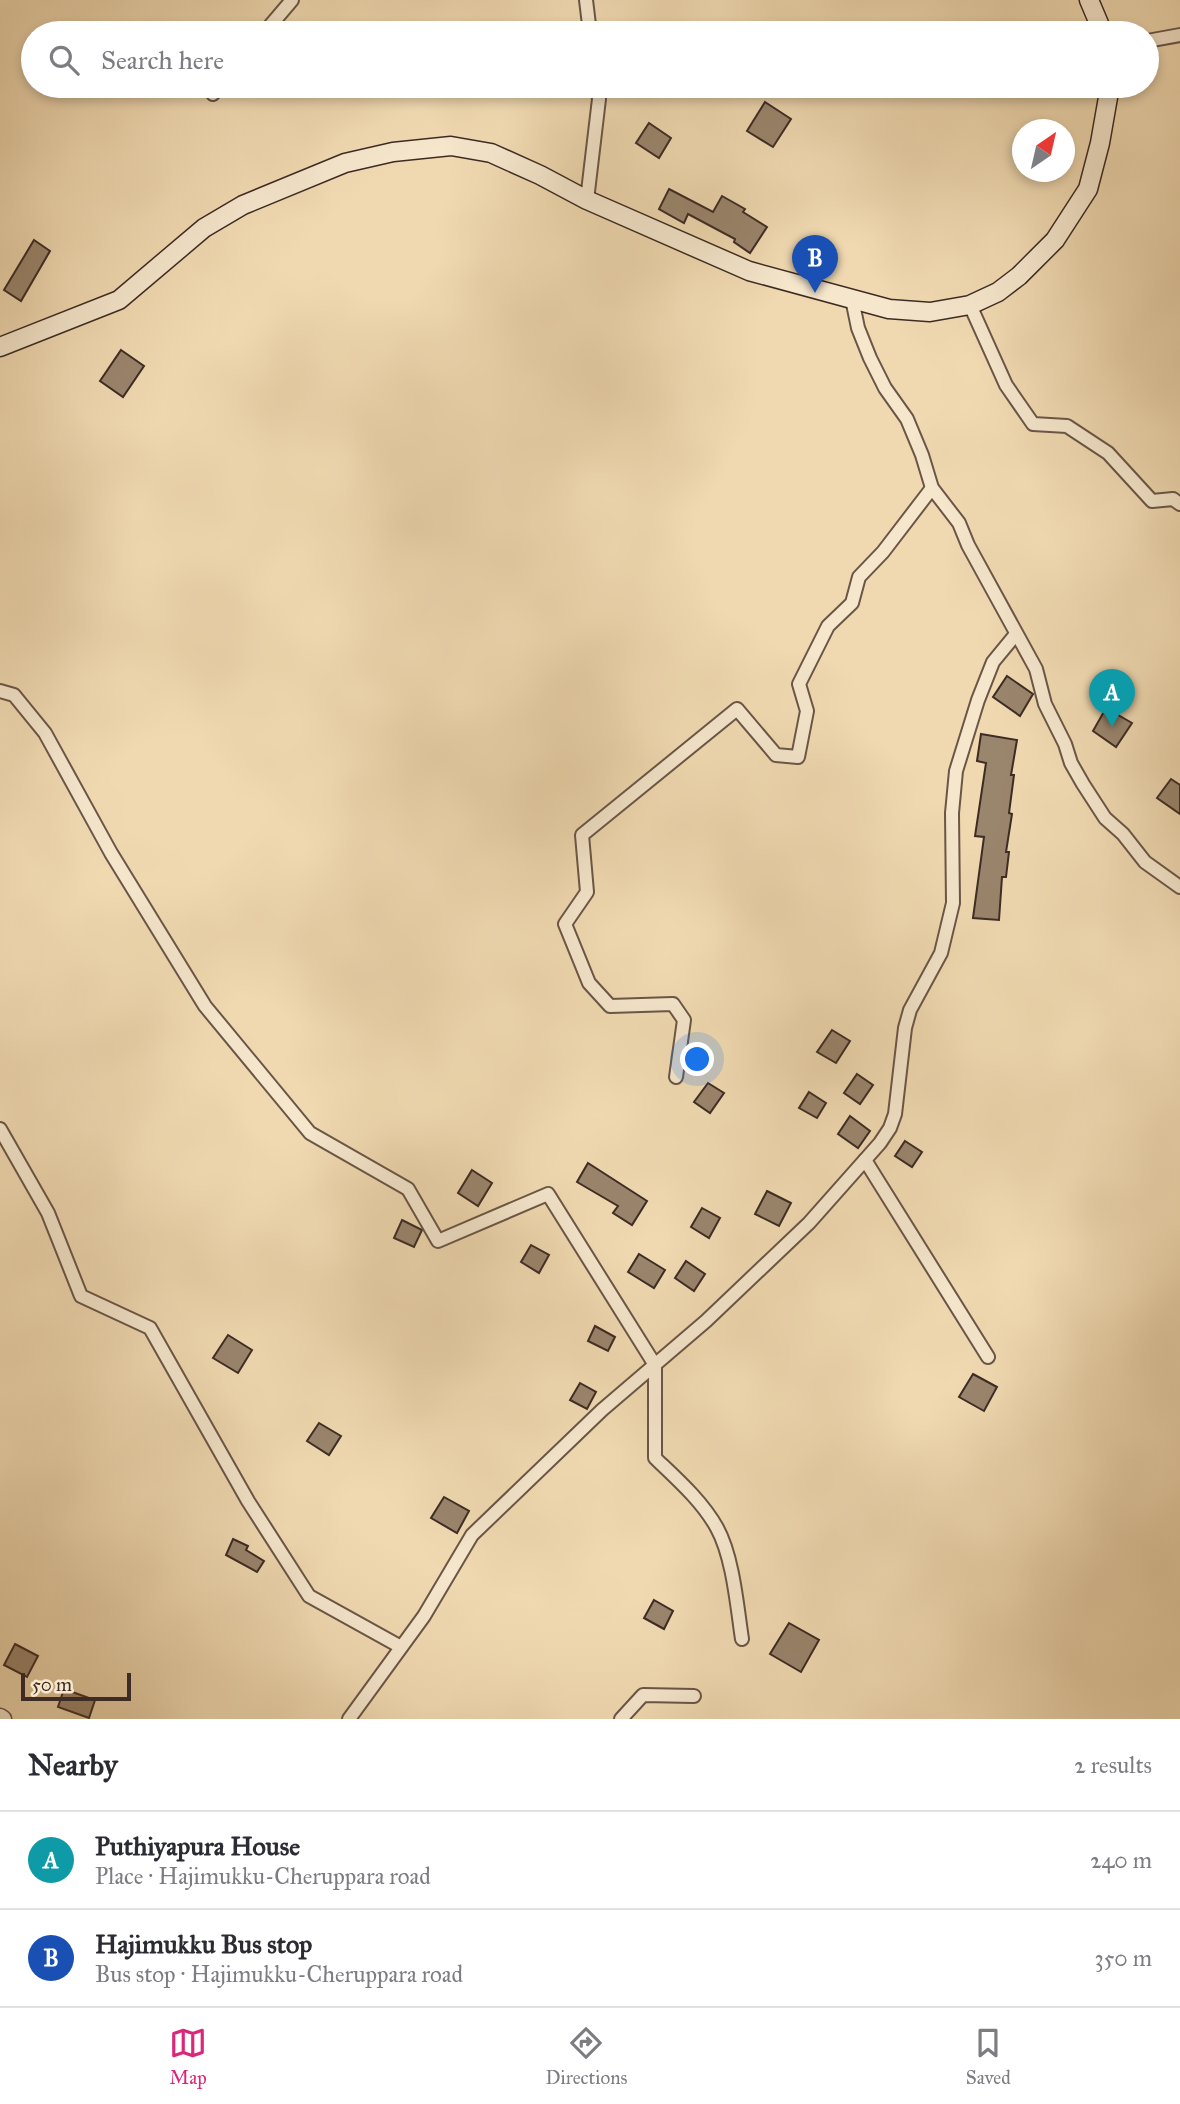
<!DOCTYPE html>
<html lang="en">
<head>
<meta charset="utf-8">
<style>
  body { margin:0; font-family:"IM FELL Great Primer",serif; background:#f7f7f7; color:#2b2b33 }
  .compass { position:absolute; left:1012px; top:119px; width:63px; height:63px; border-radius:50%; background:#fff; box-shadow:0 4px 10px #0003; rotate:34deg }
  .scale { position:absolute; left:21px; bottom:18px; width:110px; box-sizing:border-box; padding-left:7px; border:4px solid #3d2b24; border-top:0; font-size:19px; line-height:24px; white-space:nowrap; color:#3d2b24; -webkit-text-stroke:5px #f5e6cc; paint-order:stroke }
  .you { position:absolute; left:698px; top:1060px; width:24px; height:24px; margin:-18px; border:5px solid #fff; border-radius:50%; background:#1a73e8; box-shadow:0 0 0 10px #1a73e833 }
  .badge { display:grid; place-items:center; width:46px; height:46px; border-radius:50%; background:#db2777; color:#fff; font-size:23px; font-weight:700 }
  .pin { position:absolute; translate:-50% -58px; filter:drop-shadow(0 2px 4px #0008) }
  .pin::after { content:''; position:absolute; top:37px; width:24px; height:21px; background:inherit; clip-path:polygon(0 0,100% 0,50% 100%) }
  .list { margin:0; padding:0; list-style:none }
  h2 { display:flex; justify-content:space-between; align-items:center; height:91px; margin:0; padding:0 28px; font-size:30px }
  h2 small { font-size:23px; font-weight:400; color:#7c7c81 }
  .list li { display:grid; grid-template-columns:46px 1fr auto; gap:21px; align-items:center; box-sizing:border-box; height:98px; padding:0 28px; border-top:2px solid #e1e1e2 }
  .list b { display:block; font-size:26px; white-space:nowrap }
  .list p { margin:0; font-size:23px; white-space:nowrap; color:#7c7c81 }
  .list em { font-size:23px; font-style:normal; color:#7c7c81 }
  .icon { flex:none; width:38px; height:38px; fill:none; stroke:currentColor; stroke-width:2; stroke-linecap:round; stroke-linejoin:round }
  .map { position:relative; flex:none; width:1180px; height:1719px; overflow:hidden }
  .search { position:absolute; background:#fff; box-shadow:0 4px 10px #0003; left:21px; right:21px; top:21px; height:77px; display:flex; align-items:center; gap:18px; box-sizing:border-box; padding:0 24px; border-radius:38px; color:#7c7c81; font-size:26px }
  .sheet { height:287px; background:#fff }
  nav { display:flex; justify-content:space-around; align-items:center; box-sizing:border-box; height:98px; border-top:2px solid #e1e1e2; background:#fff; font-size:19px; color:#7c7c81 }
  nav a { display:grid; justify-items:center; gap:4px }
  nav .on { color:#db2777 }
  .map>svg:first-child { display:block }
  .building { fill:#9a856d; stroke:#3d2b24; stroke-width:2 }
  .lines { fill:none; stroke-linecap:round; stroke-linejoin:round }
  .minor-casing { stroke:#6a5647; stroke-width:16 }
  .tertiary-casing { stroke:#6a5647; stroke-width:19 }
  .secondary-casing { stroke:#3d2b24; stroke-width:21 }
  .minor { stroke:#f5e6cc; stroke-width:12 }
  .tertiary { stroke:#f5e6cc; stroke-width:16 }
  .secondary { stroke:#f5e6cc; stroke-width:18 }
</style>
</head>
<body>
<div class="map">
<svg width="1180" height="1719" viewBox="0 0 1180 1719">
  <rect width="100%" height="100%" fill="#f0d9b1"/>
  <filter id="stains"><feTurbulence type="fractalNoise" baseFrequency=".00286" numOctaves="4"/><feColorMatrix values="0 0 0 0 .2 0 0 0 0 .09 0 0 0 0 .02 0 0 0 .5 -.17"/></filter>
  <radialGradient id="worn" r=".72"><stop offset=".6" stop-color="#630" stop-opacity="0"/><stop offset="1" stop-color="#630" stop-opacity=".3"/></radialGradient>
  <g class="building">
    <path d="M765,102L791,119L773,147L747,131Z"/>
    <path d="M649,123L671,138L659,158L636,143Z"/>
    <path d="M669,189L713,212L722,196L745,209L743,212L767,227L750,253L734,242L735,239L688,214L684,223L659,209Z"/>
    <path d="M34,240L50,251L21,301L4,290Z"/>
    <path d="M121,350L144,366L123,397L100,381Z"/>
    <path d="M1007,676L1033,694L1020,716L993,697Z"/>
    <path d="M1106,708L1132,723L1116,747L1093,731Z"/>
    <path d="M981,734L1017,740L1011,775H1014L1009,813L1012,814L1006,852H1009L1006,877H1002L999,920L973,918L984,837L975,836L986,763L977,761Z"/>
    <path d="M1171,779L1180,785V814L1157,798Z"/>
    <path d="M832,1030L850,1041L836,1063L817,1052Z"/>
    <path d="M857,1074L873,1085L860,1104L844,1093Z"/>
    <path d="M708,1083L724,1093L710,1113L694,1102Z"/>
    <path d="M809,1092L826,1103L817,1118L799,1108Z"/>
    <path d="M850,1116L870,1131L858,1148L838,1134Z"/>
    <path d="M905,1141L922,1152L912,1167L895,1156Z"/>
    <path d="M588,1163L647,1201L632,1225L613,1213L618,1206L577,1182Z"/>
    <path d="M472,1170L492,1183L478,1206L458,1193Z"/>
    <path d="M767,1191L791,1203L779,1226L755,1214Z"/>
    <path d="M702,1208L720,1218L709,1238L691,1227Z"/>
    <path d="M402,1220L422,1230L414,1247L394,1238Z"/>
    <path d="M531,1245L549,1255L539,1273L521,1262Z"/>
    <path d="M639,1254L665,1270L654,1288L628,1272Z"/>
    <path d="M686,1261L705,1274L694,1291L675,1278Z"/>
    <path d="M595,1326L615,1337L608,1351L588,1341Z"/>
    <path d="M228,1335L252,1350L238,1373L213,1358Z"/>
    <path d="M973,1374L997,1387L984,1411L959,1397Z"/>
    <path d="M580,1383L596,1392L587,1409L570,1400Z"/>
    <path d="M319,1423L341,1436L329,1455L307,1441Z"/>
    <path d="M444,1497L469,1511L457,1533L431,1518Z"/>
    <path d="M233,1539L248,1546L246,1550L264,1561L257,1572L226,1555Z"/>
    <path d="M654,1600L673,1611L664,1629L644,1618Z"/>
    <path d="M789,1623L819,1640L801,1672L770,1654Z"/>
    <path d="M15,1644L38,1656L27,1677L4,1665Z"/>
    <path d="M64,1689L95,1700L89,1718L58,1707Z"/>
  </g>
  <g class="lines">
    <g class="minor-casing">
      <g id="minor">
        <path d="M586,0L590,33"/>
        <path d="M264,33L292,0"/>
        <path d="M1147,41L1180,35"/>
        <path d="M213,94L219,86"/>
        <path d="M587,200L599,99L597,86"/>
        <path d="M852,299L858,328L870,358L885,388L907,419L922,455L932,488L959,523L968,545L1036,669L1045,704L1065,744L1071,763L1083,784L1105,818L1123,834L1145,862L1180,887"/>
        <path d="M970,305L1006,385L1033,424L1067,426L1108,453L1152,501L1173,499L1180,504"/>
        <path d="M0,691L14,695L45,733L111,853L205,1006L310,1133L408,1189L438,1241L548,1194L655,1365V1458C677,1479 702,1501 717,1528C733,1557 737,1606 742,1639"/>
        <path d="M676,1077L684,1020L673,1004L610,1006L589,983L565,924L587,892L582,835L737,709L776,755L798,757L807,711L799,684L828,626L852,603L859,577L883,552L932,488"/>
        <path d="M0,1129L48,1213L81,1296L150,1328L248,1501L309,1596L401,1647"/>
        <path d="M865,1160L988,1357"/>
        <path d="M349,1719L424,1616L472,1535L602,1410L706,1321L809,1223L880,1143L890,1128L895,1114L905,1028L910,1010L941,953L953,903L952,813L956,771L978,700L993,662L1016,634"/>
        <path d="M621,1719L643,1695L694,1696"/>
      </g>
    </g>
    <g class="tertiary-casing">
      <path id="tertiary" d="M0,1717L3,1719"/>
    </g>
    <g class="secondary-casing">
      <g id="secondary">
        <path d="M1089,0L1103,33"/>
        <path d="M0,347L119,300L204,228L243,205L345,163L393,152L451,146L491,153L540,175L587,200L749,271L889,309L930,312L970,305L998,292L1019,276L1055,240L1088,189L1100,143L1110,86"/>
      </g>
    </g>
    <use href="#minor" class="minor"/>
    <use href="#tertiary" class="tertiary"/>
    <use href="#secondary" class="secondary"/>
  </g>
  <rect width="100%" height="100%" filter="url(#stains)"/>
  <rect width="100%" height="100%" fill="url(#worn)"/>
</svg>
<svg class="compass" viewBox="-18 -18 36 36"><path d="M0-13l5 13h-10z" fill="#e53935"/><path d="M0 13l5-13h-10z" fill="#7c7c81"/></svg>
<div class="scale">50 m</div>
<div class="you"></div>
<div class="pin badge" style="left:1112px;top:727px;background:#0f9aa8">A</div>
<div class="pin badge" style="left:815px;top:293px;background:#1a4fb4">B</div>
<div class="search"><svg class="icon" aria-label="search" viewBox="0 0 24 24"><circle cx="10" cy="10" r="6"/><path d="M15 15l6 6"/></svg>Search here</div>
</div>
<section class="sheet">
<h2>Nearby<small>2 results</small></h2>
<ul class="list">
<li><span class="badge" style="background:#0f9aa8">A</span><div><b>Puthiyapura House</b><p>Place · Hajimukku-Cheruppara road</p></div><em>240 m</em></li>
<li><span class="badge" style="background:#1a4fb4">B</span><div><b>Hajimukku Bus stop</b><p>Bus stop · Hajimukku-Cheruppara road</p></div><em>350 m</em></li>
</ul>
</section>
<nav>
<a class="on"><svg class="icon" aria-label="map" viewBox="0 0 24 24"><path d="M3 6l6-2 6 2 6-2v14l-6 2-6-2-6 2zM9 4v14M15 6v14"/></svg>Map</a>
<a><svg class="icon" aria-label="directions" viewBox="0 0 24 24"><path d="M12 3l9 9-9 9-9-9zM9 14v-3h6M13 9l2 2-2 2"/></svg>Directions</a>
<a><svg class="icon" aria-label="saved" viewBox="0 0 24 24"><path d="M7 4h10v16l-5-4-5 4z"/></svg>Saved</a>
</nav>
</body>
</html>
